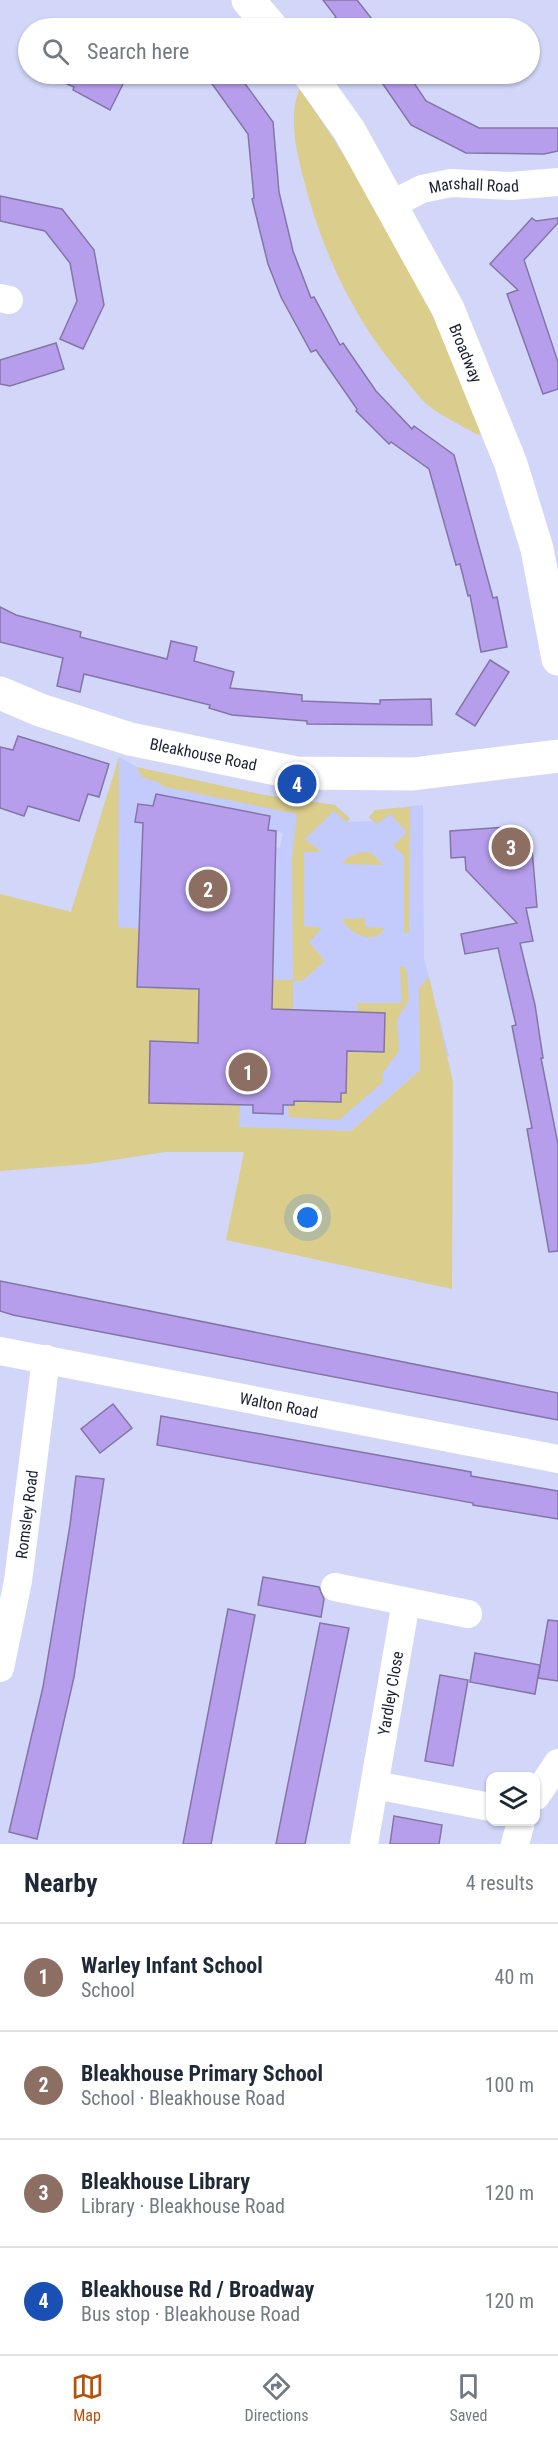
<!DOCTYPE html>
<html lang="en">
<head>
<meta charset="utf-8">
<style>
  body { margin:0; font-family:"Roboto Condensed",sans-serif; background:#f2f2f3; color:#1f2937 }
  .controls { position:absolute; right:18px; bottom:18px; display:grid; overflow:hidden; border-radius:12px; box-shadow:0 2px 4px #0004 }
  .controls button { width:54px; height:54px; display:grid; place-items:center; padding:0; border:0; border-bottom:2px solid #e0e1e3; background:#fff; color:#1f2937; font:30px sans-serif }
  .you { position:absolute; left:308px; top:1218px; width:21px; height:21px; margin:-15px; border:4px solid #fff; border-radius:50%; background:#1a73e8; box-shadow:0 0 0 9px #1a73e833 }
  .badge { display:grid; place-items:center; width:39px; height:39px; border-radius:50%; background:#b45309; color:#fff; font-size:20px; font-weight:700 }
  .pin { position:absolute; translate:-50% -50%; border:3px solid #fff; box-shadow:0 2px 6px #0006 }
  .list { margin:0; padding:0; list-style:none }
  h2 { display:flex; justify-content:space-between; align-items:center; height:78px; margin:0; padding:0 24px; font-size:26px }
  h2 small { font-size:20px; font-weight:400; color:#747a83 }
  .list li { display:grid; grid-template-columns:39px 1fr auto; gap:18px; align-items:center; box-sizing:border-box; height:108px; padding:0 24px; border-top:2px solid #e0e1e3 }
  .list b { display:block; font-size:22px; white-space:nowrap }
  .list p { margin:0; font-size:20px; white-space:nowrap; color:#747a83 }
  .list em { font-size:20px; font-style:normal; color:#747a83 }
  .icon { flex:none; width:33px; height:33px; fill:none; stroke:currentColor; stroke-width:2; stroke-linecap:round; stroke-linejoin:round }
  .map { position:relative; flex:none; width:558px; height:1844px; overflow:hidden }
  .search { position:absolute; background:#fff; box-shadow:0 2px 4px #0004; left:18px; right:18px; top:18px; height:66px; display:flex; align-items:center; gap:15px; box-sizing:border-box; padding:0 21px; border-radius:33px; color:#747a83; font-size:22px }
  .sheet { height:510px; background:#fff }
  nav { display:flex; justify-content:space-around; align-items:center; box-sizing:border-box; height:84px; border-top:2px solid #e0e1e3; background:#fff; font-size:16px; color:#747a83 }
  nav a { display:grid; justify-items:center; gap:3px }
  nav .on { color:#b45309 }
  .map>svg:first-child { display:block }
  .built { fill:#c3cbfd; fill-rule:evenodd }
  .green { fill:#dbcd8c }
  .building { fill:#b69eec; stroke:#8475a7; stroke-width:1.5 }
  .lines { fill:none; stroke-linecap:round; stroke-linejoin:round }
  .minor { stroke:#fff; stroke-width:28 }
  .tertiary { stroke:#fff; stroke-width:33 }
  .labels { text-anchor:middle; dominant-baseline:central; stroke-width:4.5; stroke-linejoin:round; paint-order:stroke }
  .street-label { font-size:16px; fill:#1d1f34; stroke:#d2d7f9 }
</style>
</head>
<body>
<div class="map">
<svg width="558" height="1844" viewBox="0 0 558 1844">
  <rect width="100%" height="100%" fill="#d2d7f9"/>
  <path class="built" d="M119,757L137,767L167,776L264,795L335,805L347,815L350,819L347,822L372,821L369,817L375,810L423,805L424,958L449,1056L414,1075L351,1131L151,1126L0,895L71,912ZM153,806L283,833L280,848L276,847L273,980L240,979L238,990L137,987L143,823L135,822ZM199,1007L385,1013L384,1052L347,1051L346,1093H341L340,1102H324V1096L294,1095V1105H283V1114L253,1105L149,1103L151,1042L198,1043Z"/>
  <g class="green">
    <path d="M300,88L376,204L443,333L485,435L476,434C461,425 443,417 429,406C420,399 413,388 405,379C354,321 322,252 303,177C296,149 288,116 300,88Z"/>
    <path d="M119,757L118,927L139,929L240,979L293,980L292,857L297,814L161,786V783L142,777L137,767L264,795L335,805L350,819L346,822L334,811L305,839L322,852H304V926L322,928L309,942L325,961L302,981H293V1010L199,1007L198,1043L151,1042L149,1102L240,1105L239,1127L351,1131L420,1070L419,988L429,977L453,1082L452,1289L226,1240L244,1152H165L88,1164L0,1171V894L71,912Z"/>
    <path d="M410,807L409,932L404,934V856L393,846L407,832L390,814L377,824L369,817L375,810Z"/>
    <path d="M361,852L372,853L383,865L342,864L348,857Z"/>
    <path d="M365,918V927L384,928C376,947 348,933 342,919Z"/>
    <path d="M400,966H404L407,973L409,1000L397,1020L399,1051L382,1074L383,1082L339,1120L289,1117L288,1105H294V1095L324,1096V1102H340L341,1093H346L347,1051L384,1052L385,1013L358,1012L357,1003H402Z"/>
  </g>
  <g class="building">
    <path d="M323,0H357L379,28H322L336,17Z"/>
    <path d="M44,74H128L110,110L73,90L74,87Z"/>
    <path d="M205,74H238L273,122L279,192L293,251L311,298L314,297L340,345L343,343L376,391L412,429L414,426L454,455L493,598L497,597L507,647L481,652L470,595L468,596L460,564L456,565L429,469L391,442L389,444L356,411L357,409L316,350L311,352L281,297L268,264L252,199L254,198L248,134Z"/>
    <path d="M376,74H408L426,101L479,128H558V151L544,154L466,153L411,125Z"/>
    <path d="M0,196L62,209L94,250L104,305L83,349L60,339L77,301L70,263L45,231L0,221Z"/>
    <path d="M532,218L536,221L558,218V223L524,260L558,362V389L543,394L507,294L518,290L490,264Z"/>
    <path d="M56,343L64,369L10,386L0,384V360Z"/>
    <path d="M0,607L16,615L81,632L80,637L167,659L171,641L197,647L194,661L234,672L230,688L302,695V701L380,704V700L431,699L432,725L307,724V721L232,715L209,708L210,705L84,674L80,692L57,686L63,658L0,642Z"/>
    <path d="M490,660L509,672L475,726L456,714Z"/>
    <path d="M18,736L109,764L99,797L88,794L79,821L28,806L24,816L0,808V747L13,750Z"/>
    <path d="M156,794L270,816L268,830L276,831L272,1009L385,1013L384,1052L347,1051L346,1093H341V1102L294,1101V1105H283V1114L253,1113V1105L149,1103L150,1041L198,1043L199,989L137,987L143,823L135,822L138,804L153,806Z"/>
    <path d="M507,827L532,849L537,907L526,908L533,941L520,943L535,1005L543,1058H541L558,1144V1251L549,1252L527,1129L532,1128L512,1026L516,1025L498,948L465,954L461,934L517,923L466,870L465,857L451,858L450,831Z"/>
    <path d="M0,1281L558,1393V1420L13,1315L0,1311Z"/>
    <path d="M113,1404L132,1428L100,1453L81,1429Z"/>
    <path d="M161,1416L471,1472V1476L558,1491V1519L473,1505V1503L157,1445Z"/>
    <path d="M76,1476L104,1479L74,1677L37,1839L9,1832L43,1687L70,1525Z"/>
    <path d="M263,1577L319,1587L324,1599L321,1617L258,1605Z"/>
    <path d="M228,1609L255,1615L211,1844H183Z"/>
    <path d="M548,1620L558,1621V1681L538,1678Z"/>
    <path d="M320,1623L349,1628L305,1844H276Z"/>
    <path d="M475,1653L540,1665L535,1694L470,1682Z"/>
    <path d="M440,1675L468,1680L453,1766L425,1761Z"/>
    <path d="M394,1816L442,1825L439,1844H390Z"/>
  </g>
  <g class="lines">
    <g class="minor">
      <path id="s1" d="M392,204L422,189L451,183L511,186L558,182"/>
      <path d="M0,298L9,300"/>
      <path id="s2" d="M0,1351L558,1459"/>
      <path d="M335,1587L468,1614"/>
      <path id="s3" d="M0,1668L18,1581L46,1359"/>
      <path d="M375,1785L490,1807"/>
      <path d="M536,1796L558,1763"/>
      <path id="s4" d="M364,1844L406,1602"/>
      <path d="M515,1844L521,1822"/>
    </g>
    <g class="tertiary">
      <path d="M248,0L272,28"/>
      <path id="s5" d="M309,74L349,130L448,309L511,464L537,549L558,659"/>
      <path id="s6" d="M0,693L40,710L130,739L296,773L413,774L558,756"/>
    </g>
  </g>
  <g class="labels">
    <g class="street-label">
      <text stroke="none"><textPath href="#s1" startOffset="86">Marshall Road</textPath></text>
      <text stroke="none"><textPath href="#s5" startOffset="321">Broadway</textPath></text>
      <text stroke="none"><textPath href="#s6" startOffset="213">Bleakhouse Road</textPath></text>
      <text stroke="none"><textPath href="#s2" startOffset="284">Walton Road</textPath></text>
      <text stroke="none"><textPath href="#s3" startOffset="156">Romsley Road</textPath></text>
      <text stroke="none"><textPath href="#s4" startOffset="153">Yardley Close</textPath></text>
    </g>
  </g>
</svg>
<div class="controls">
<button><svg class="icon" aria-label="layers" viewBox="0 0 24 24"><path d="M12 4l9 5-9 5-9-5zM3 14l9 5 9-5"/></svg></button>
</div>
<div class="you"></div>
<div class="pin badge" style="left:248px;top:1072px;background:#8d6e63">1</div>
<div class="pin badge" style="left:208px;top:889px;background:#8d6e63">2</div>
<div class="pin badge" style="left:511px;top:847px;background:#8d6e63">3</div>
<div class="pin badge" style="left:297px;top:784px;background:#1a4fb4">4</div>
<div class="search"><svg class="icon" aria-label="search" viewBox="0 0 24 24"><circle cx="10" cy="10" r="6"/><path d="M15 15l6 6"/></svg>Search here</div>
</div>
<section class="sheet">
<h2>Nearby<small>4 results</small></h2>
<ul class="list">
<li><span class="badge" style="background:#8d6e63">1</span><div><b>Warley Infant School</b><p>School</p></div><em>40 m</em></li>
<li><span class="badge" style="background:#8d6e63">2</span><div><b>Bleakhouse Primary School</b><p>School · Bleakhouse Road</p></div><em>100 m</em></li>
<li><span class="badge" style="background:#8d6e63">3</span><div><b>Bleakhouse Library</b><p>Library · Bleakhouse Road</p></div><em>120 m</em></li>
<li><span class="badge" style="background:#1a4fb4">4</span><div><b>Bleakhouse Rd / Broadway</b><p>Bus stop · Bleakhouse Road</p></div><em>120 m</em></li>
</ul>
</section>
<nav>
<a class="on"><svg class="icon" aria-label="map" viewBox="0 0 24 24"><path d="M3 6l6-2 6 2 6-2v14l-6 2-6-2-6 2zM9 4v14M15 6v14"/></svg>Map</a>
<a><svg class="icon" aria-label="directions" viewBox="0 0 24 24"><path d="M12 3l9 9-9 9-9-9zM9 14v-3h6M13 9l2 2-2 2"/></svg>Directions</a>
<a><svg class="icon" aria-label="saved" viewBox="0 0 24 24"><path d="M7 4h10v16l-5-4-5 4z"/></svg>Saved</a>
</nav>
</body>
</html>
